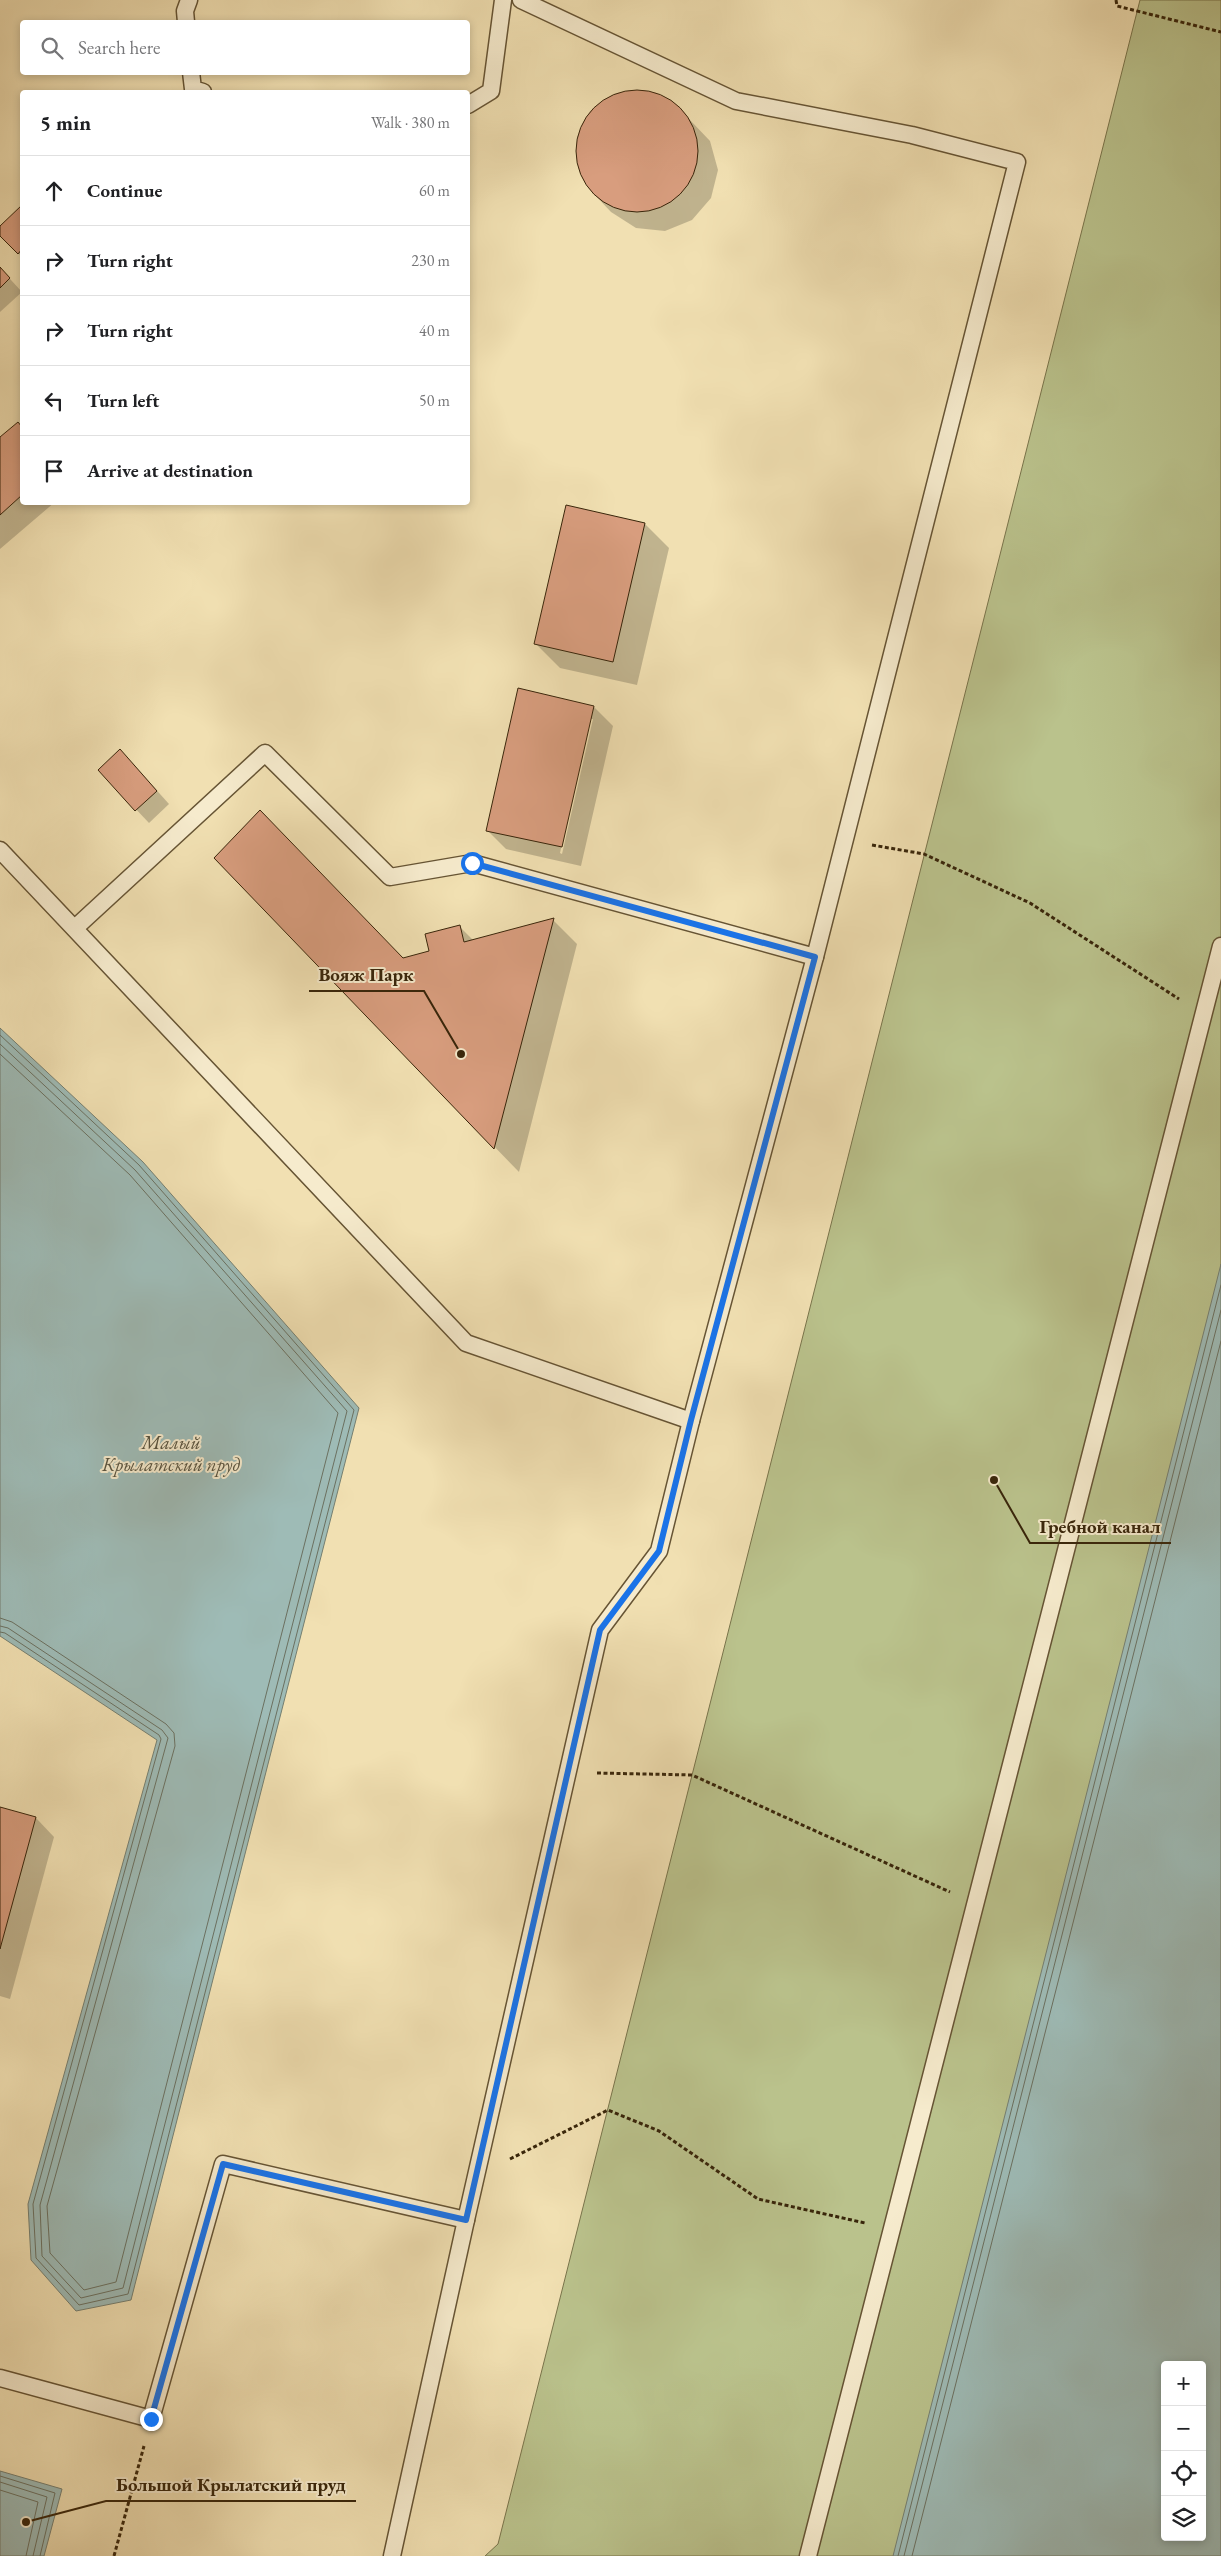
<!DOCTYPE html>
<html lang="en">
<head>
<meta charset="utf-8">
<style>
  body { margin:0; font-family:"EB Garamond",serif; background:#f6f6f6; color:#202124 }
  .controls { position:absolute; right:15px; bottom:15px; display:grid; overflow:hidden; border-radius:5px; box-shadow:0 2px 8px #0003 }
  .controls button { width:45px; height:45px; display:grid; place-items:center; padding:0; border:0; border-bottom:1px solid #e0e0e0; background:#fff; color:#202124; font:25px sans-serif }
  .stop { position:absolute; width:15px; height:15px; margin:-11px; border:4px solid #1a73e8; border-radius:50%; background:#fff }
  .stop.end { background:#1a73e8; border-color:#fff; box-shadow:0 1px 5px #0008 }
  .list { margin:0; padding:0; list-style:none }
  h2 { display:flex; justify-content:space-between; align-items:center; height:65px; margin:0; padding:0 20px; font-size:21px }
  h2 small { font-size:16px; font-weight:400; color:#757577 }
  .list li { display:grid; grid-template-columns:32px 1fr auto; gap:15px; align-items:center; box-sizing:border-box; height:70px; padding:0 20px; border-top:1px solid #e0e0e0 }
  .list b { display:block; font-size:19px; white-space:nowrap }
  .list em { font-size:16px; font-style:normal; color:#757577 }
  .icon { flex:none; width:28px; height:28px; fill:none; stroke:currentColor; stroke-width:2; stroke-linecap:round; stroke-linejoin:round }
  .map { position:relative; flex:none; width:1221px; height:2556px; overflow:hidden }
  .search { position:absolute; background:#fff; box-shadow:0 2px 8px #0003; left:20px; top:20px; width:450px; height:55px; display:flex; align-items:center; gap:12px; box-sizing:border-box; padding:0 18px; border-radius:5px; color:#757577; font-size:19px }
  .panel { position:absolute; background:#fff; box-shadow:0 2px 8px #0003; left:20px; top:90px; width:450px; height:415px; border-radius:5px }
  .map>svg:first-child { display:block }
  .green { fill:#bac28c; stroke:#79744b; fill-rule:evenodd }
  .water { fill:#9ebbb6; stroke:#757f71; fill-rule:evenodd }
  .shadow { fill:#0003; fill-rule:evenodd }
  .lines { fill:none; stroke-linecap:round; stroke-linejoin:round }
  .shore { stroke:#6b7060; stroke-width:1 }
  .building { fill:#d89d7e; stroke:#38250a }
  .lane-casing { stroke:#665434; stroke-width:19 }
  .path { stroke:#38250a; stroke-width:3; stroke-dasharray:4 2.5; stroke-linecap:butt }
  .lane { stroke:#f6ebcd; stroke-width:16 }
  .route { stroke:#1a73e8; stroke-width:6 }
  .labels { text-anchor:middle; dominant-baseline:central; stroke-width:4; stroke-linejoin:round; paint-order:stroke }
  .water-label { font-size:19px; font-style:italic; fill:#57523e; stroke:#f6ebcd }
  .leader { fill:none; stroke:#38250a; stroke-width:2 }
  .callout-dot { fill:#38250a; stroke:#f6ebcd; stroke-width:2 }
  .callout-label { font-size:19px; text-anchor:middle; font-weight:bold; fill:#38250a; stroke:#f6ebcd; stroke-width:4; stroke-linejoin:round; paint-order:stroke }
</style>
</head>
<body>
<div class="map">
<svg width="1221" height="2556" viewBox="0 0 1221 2556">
  <rect width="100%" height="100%" fill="#f1e0b2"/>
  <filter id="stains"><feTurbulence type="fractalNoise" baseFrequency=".004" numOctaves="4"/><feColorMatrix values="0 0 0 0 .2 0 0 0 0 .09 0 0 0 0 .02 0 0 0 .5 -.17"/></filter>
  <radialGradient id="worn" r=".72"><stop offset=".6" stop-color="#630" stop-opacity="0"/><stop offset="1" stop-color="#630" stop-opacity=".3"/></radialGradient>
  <path class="green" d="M1140,0H1221V2556H485L498,2544ZM1165,2365H1202V2537H1165Z"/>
  <g class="water">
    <path d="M0,1028L143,1162L359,1408L131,2300L76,2311L31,2260L28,2204L157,1740L0,1636Z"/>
    <path d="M1221,1264V2556H893ZM1165,2365H1202V2537H1165Z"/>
    <path d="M0,2471L62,2489L44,2556H0Z"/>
  </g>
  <g class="shadow">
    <path d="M643,90L671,100L690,120L710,141L718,170L711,198L692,220L665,231L636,228L611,212L592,192L578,167L577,137L590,111L614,94Z"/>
    <path d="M22,206V257L0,234V228Z"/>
    <path d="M0,268L22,292L0,312Z"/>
    <path d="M18,423L22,428V502H55L0,549V438Z"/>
    <path d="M567,506L645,524L669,548L637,685L560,668L535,643Z"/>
    <path d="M594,707L613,726L581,866L506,849L487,830ZM590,719H593L562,854L560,853Z"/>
    <path d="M133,764L169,804L149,823L99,770Z"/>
    <path d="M215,858L403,959L431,952L459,926L474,941L553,920L577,944L519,1172Z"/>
    <path d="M0,1808L36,1818L54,1837L10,1999L0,1996Z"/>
  </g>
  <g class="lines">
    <g class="shore">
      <path d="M0,1035L139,1165L354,1410L128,2294L79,2305L36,2258L33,2204L161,1739L159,1735L5,1633L0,1632"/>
      <path d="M0,1044L135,1170L347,1411L123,2288L81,2298L42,2256L40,2205L168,1738L162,1730L8,1628L0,1626"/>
      <path d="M0,1054L130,1175L338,1413L116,2282L84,2290L50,2253L47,2206L175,1746L174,1733L166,1724L12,1622L0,1618"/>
      <path d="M0,2476L55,2493L40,2556"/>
      <path d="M0,2482L47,2497L33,2556"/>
      <path d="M0,2490L38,2502L26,2556"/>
      <path d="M898,2556L1221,1285"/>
      <path d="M904,2556L1221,1310"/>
      <path d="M912,2556L1221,1341"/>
    </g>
  </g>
  <g class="building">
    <circle cx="637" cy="151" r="61"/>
    <path d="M22,205V249L18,254L0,236V226Z"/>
    <path d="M0,267L10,278L0,288Z"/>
    <path d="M18,422L22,427V495L0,515V437Z"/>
    <path d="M566,505L645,523L613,662L534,644Z"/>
    <path d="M518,688L594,706L562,847L486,831Z"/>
    <path d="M120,749L157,791L135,811L98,770Z"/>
    <path d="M260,810L403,958L429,951L425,934L460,925L464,942L554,918L494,1149L214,858Z"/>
    <path d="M0,1807L36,1817L0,1949Z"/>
  </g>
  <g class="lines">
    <g class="lane-casing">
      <g id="lane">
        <path d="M521,0L736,101L912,135L1017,162L815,957"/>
        <path d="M186,22L185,11L189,0"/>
        <path d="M191,72L193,89L203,92"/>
        <path d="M468,105L491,91L503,0"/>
        <path d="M0,850L466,1343L691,1421"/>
        <path d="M0,2378L151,2419L223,2164L466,2220L600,1630L659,1551L691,1421L815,957L472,863L390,877L265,753L75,928"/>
        <path d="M392,2556L466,2220"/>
        <path d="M808,2556L1221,946"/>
      </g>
    </g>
    <g class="path">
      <path d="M1116,0L1117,6L1221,32"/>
      <path d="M872,845L924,854L1030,903L1179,999"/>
      <path d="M597,1773L692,1775L950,1892"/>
      <path d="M510,2159L608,2110L659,2131L758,2199L865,2223"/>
      <path d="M114,2556L144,2446"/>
    </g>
    <use href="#lane" class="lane"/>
  </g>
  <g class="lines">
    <path class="route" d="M151,2419L223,2164L466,2220L600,1630L659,1551L691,1420L815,957L472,863"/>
  </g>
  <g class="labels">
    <g class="water-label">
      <text x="171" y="1442">Малый<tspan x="171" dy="22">Крылатский пруд</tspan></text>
    </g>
  </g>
  <path class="leader" d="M461 1054L424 991H309M994 1480L1030 1543H1171M26 2522L106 2501H356"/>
  <g class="callout-dot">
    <circle cx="461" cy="1054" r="5"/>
    <circle cx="994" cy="1480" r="5"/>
    <circle cx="26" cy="2522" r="5"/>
  </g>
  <g class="callout-label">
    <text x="366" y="981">Вояж Парк</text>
    <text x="1100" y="1533">Гребной канал</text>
    <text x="231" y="2491">Большой Крылатский пруд</text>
  </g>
  <rect width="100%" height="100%" filter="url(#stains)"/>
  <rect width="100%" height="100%" fill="url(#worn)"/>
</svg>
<div class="controls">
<button>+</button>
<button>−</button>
<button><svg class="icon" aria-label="locate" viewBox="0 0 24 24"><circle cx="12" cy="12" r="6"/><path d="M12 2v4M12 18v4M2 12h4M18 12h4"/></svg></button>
<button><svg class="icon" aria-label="layers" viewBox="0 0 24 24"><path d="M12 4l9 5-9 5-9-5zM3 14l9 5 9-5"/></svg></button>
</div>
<div class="stop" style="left:472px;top:863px"></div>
<div class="stop end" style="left:151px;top:2419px"></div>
<div class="search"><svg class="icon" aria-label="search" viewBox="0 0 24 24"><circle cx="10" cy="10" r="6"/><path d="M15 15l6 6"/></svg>Search here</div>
<section class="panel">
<h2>5 min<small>Walk · 380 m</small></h2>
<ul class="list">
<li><svg class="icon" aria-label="ahead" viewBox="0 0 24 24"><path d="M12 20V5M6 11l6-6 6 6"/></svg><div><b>Continue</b></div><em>60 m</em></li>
<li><svg class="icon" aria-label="right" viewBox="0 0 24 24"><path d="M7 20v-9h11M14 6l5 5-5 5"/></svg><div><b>Turn right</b></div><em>230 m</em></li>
<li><svg class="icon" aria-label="right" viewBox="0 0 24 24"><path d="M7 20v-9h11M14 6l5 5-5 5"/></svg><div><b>Turn right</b></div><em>40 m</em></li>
<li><svg class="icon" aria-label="left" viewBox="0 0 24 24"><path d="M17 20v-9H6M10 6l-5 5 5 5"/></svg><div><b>Turn left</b></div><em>50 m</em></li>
<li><svg class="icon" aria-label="arrive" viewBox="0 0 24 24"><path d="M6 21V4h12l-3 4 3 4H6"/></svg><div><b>Arrive at destination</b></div></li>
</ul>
</section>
</div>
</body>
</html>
